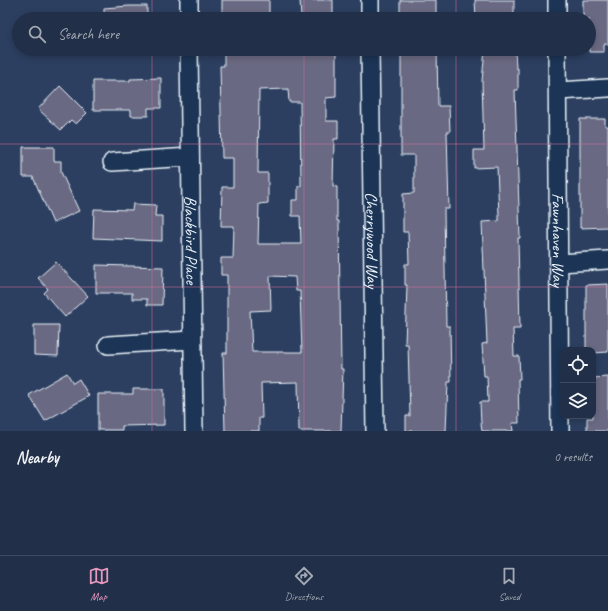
<!DOCTYPE html>
<html lang="en">
<head>
<meta charset="utf-8">
<style>
  body { margin:0; font-family:Caveat,sans-serif; background:#2d3b52; color:#f1f3f6 }
  .controls { position:absolute; right:12px; bottom:12px; display:grid; overflow:hidden; border-radius:8px; box-shadow:0 2px 6px #0003 }
  .controls button { width:36px; height:36px; display:grid; place-items:center; padding:0; border:0; border-bottom:1px solid #3e4a60; background:#212f48; color:#f1f3f6; font:20px sans-serif }
  .list { margin:0; padding:0; list-style:none }
  h2 { display:flex; justify-content:space-between; align-items:center; height:52px; margin:0; padding:0 16px; font-size:17px }
  h2 small { font-size:13px; font-weight:400; color:#a2a9b4 }
  .icon { flex:none; width:22px; height:22px; fill:none; stroke:currentColor; stroke-width:2; stroke-linecap:round; stroke-linejoin:round }
  .map { position:relative; flex:none; width:608px; height:431px; overflow:hidden }
  .search { position:absolute; background:#212f48; box-shadow:0 2px 6px #0003; left:12px; right:12px; top:12px; height:44px; display:flex; align-items:center; gap:10px; box-sizing:border-box; padding:0 14px; border-radius:22px; color:#a2a9b4; font-size:15px }
  .sheet { height:124px; background:#212f48 }
  nav { display:flex; justify-content:space-around; align-items:center; box-sizing:border-box; height:56px; border-top:1px solid #3e4a60; background:#212f48; font-size:11px; color:#a2a9b4 }
  nav a { display:grid; justify-items:center; gap:2px }
  nav .on { color:#e797bd }
  .map>svg:first-child { display:block }
  .building { fill:#6a6983; stroke:#e8f1f8; fill-rule:evenodd }
  .lines { fill:none; stroke-linecap:round; stroke-linejoin:round }
  .minor-casing { stroke:#e8f1f8; stroke-width:20 }
  .minor { stroke:#1d3557; stroke-width:17 }
  .grid { fill:none; stroke:#d16f9a; stroke-width:1; stroke-opacity:0.55 }
  .labels { text-anchor:middle; dominant-baseline:central; stroke-width:3; stroke-linejoin:round; paint-order:stroke }
  .street-label { font-size:17px; fill:#e8f1f8; stroke:#1d3557 }
</style>
</head>
<body>
<div class="map">
<svg width="608" height="431" viewBox="0 0 608 431">
  <rect width="100%" height="100%" fill="#2c3f60"/>
  <filter id="ink" filterUnits="userSpaceOnUse"><feTurbulence type="fractalNoise" baseFrequency=".025" numOctaves="2"/><feDisplacementMap in="SourceGraphic" scale="8" xChannelSelector="R" yChannelSelector="G"/><feConvolveMatrix kernelMatrix="1 2 1 2 8 2 1 2 1" color-interpolation-filters="sRGB"/></filter>
  <g filter="url(#ink)">
    <g class="building">
      <rect x="222" y="0" width="47" height="19"/>
      <path d="M300,0H333V19H301Z"/>
      <path d="M400,0H436V17L400,18Z"/>
      <path d="M475,0H514V19H476Z"/>
      <path d="M583,0H608V44H604V52H589V19H583Z"/>
      <path d="M129,6H147V19H104V8Z"/>
      <path d="M224,49H336V97L326,98V121H338V139H334L333,186L337,187V221H339L341,369H343L341,431H299L298,382L261,383L262,418H259V431H225L223,353H227V275H221V258H233L234,226H221L222,187H233V158H222L220,66H224ZM288,89L289,102H300L301,186H298V200H292V216H300L301,244H258L259,204L268,203V173H258L259,90ZM270,276L295,277L296,291H300L302,352H252L250,311L271,310Z"/>
      <path d="M401,49H437L438,106H449L450,132H447L449,209H444L446,326H450L451,382H448L446,431H406V416H410L408,344H405L407,285H405V264H409L408,232H403V194L414,193V155H401Z"/>
      <path d="M485,49H515L516,68H518V90H515L520,238H518L520,329H513L514,356H519L520,379H518L519,423H512L513,431H482L481,424L480,402H488L487,376H484L482,344L487,343L482,222L499,221V216L497,167L474,168V150H484L482,81Z"/>
      <path d="M161,78V108H148V116H131V110H93V81H130V79Z"/>
      <path d="M60,86L87,113L76,124L71,120L61,130L38,109Z"/>
      <path d="M580,119H605V126H608V227L580,228Z"/>
      <path d="M23,147H54V161H61V172L79,211L53,223L33,177H23Z"/>
      <path d="M133,204L156,205L155,216H162V241L93,238L94,209L132,210Z"/>
      <path d="M56,262L88,296L65,317L44,293L48,289L38,278Z"/>
      <path d="M96,265L163,267L162,305H147V299H132V293H96Z"/>
      <path d="M608,284V352L593,353V350H586V285Z"/>
      <path d="M34,325H59L58,356L34,355Z"/>
      <path d="M67,373L73,383L79,379L89,396L45,421L29,395Z"/>
      <path d="M608,377V431H587V418H593V378Z"/>
      <path d="M133,389H164V425L122,426V430H98V394H133Z"/>
    </g>
    <g class="lines">
      <g class="minor-casing">
        <g id="minor">
          <path d="M189,0V19"/>
          <path d="M370,0V19"/>
          <path d="M557,0V19"/>
          <path id="s1" d="M189,49L194,431"/>
          <path id="s2" d="M370,49L375,431"/>
          <path id="s3" d="M557,49L560,431"/>
          <path d="M558,91L608,88"/>
          <path d="M112,162L190,157"/>
          <path d="M559,263L608,260"/>
          <path d="M108,345L192,340"/>
        </g>
      </g>
      <use href="#minor" class="minor"/>
    </g>
  </g>
  <path class="grid" d="M152,0V19M304,0V19M456,0V19M152,49V431M304,49V431M456,49V431M0,144H608M0,287H608"/>
  <g class="labels">
    <g class="street-label">
      <text stroke="none"><textPath href="#s1" startOffset="191">Blackbird Place</textPath></text>
      <text stroke="none"><textPath href="#s2" startOffset="191">Cherrywood Way</textPath></text>
      <text stroke="none"><textPath href="#s3" startOffset="191">Fawnhaven Way</textPath></text>
    </g>
  </g>
</svg>
<div class="controls">
<button><svg class="icon" aria-label="locate" viewBox="0 0 24 24"><circle cx="12" cy="12" r="6"/><path d="M12 2v4M12 18v4M2 12h4M18 12h4"/></svg></button>
<button><svg class="icon" aria-label="layers" viewBox="0 0 24 24"><path d="M12 4l9 5-9 5-9-5zM3 14l9 5 9-5"/></svg></button>
</div>
<div class="search"><svg class="icon" aria-label="search" viewBox="0 0 24 24"><circle cx="10" cy="10" r="6"/><path d="M15 15l6 6"/></svg>Search here</div>
</div>
<section class="sheet">
<h2>Nearby<small>0 results</small></h2>
<ul class="list">
</ul>
</section>
<nav>
<a class="on"><svg class="icon" aria-label="map" viewBox="0 0 24 24"><path d="M3 6l6-2 6 2 6-2v14l-6 2-6-2-6 2zM9 4v14M15 6v14"/></svg>Map</a>
<a><svg class="icon" aria-label="directions" viewBox="0 0 24 24"><path d="M12 3l9 9-9 9-9-9zM9 14v-3h6M13 9l2 2-2 2"/></svg>Directions</a>
<a><svg class="icon" aria-label="saved" viewBox="0 0 24 24"><path d="M7 4h10v16l-5-4-5 4z"/></svg>Saved</a>
</nav>
</body>
</html>
